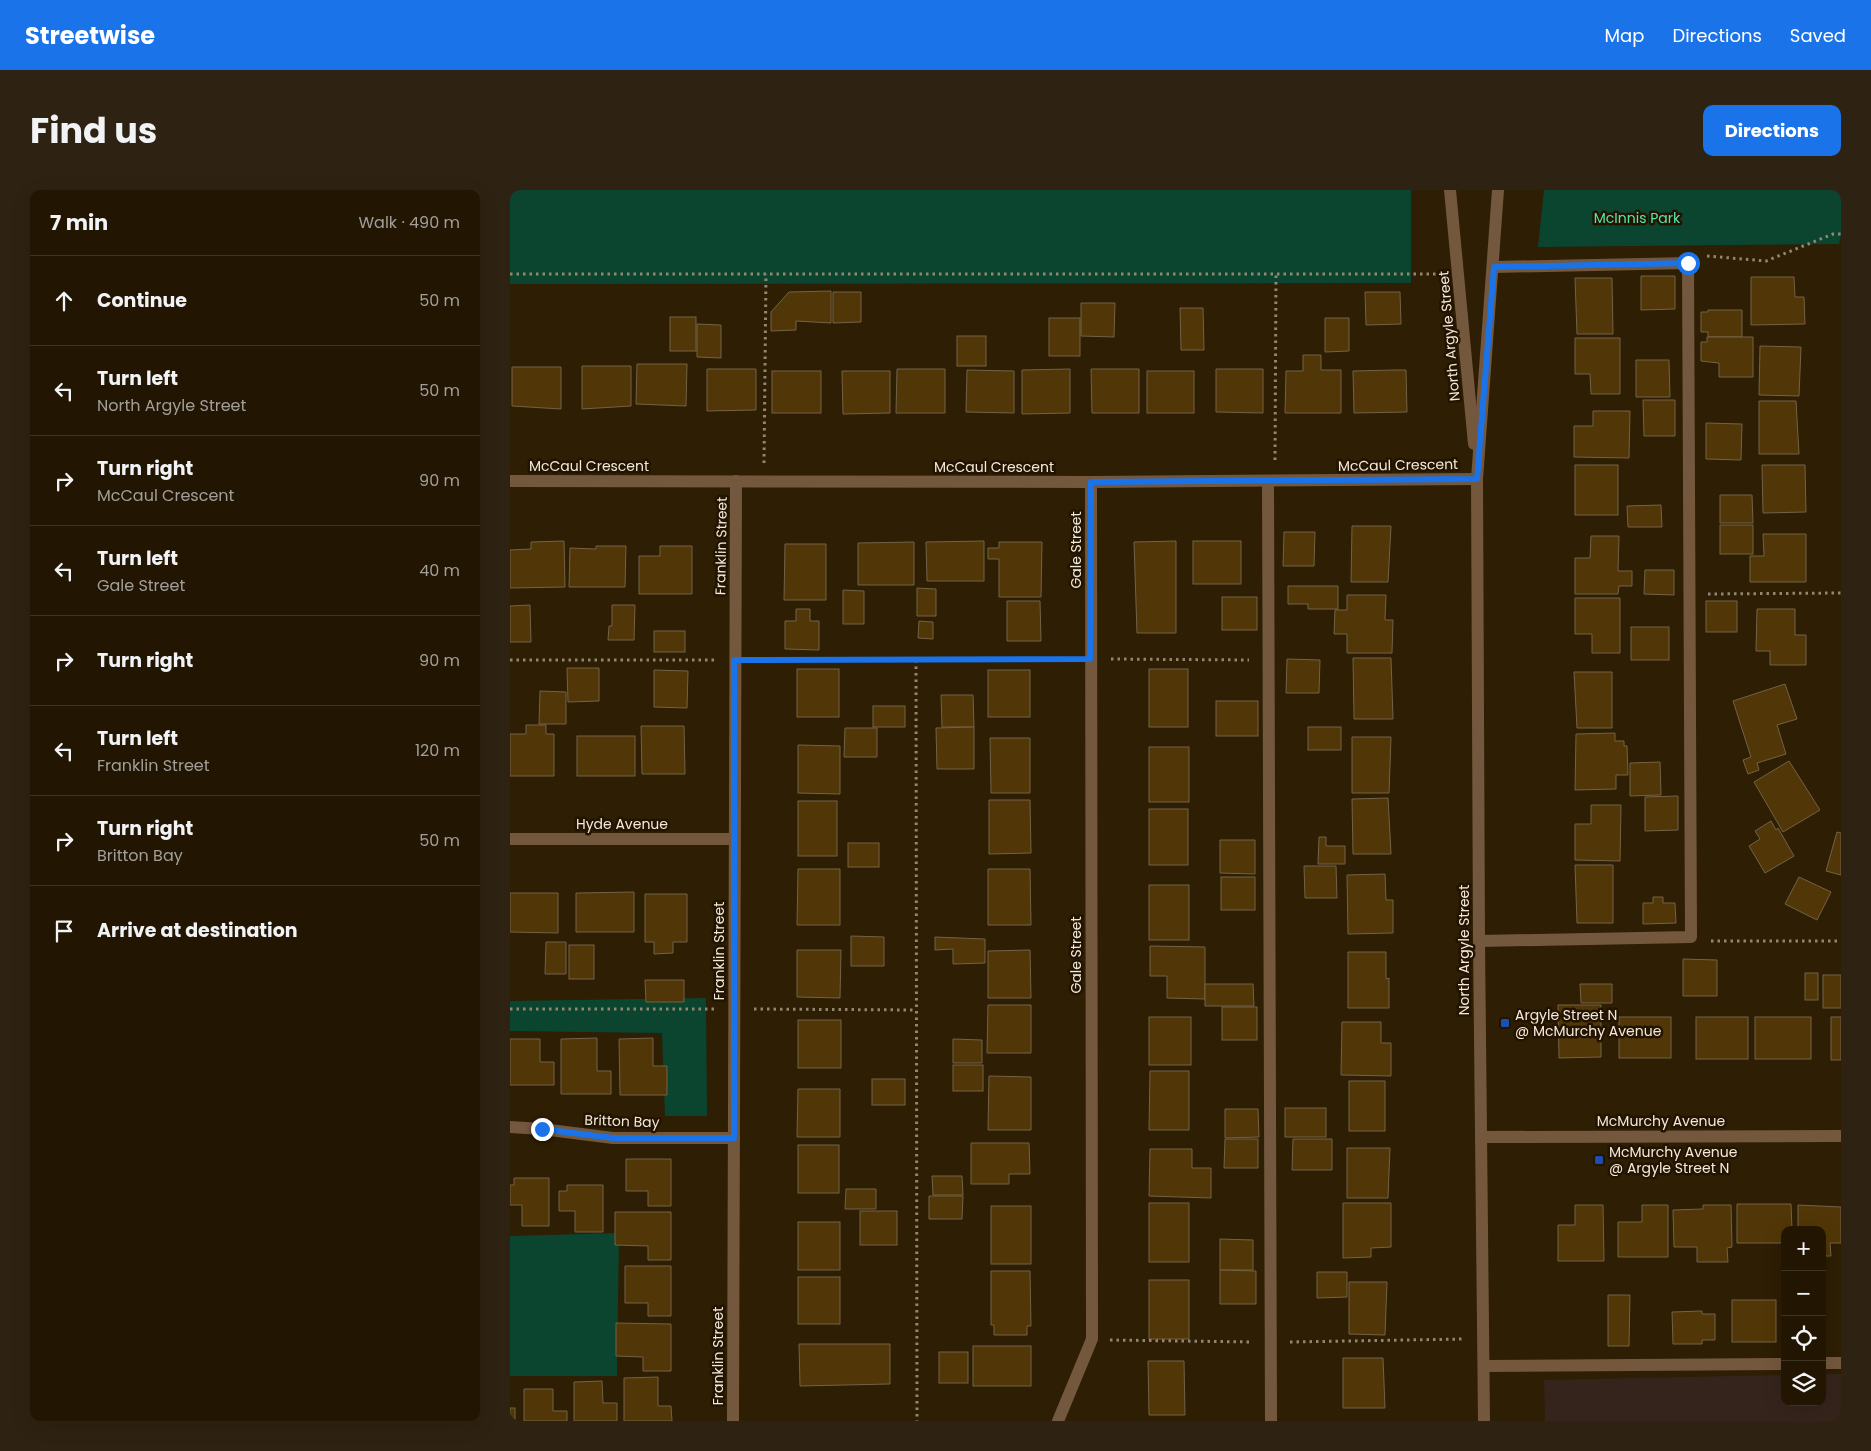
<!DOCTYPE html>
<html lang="en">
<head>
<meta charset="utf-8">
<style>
  body { margin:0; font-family:Poppins,sans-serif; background:#2e2312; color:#f1f3f6 }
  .controls { position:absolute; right:15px; bottom:15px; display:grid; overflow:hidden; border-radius:10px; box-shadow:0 5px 20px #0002 }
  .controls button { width:45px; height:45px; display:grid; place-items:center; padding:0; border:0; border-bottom:1px solid #3f3525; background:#221603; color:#f1f3f6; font:25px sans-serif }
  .stop { position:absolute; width:15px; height:15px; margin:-11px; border:4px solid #1a73e8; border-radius:50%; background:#fff }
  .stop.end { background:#1a73e8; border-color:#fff; box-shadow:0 1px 5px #0008 }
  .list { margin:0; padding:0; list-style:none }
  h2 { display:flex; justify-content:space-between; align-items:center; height:65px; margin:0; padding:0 20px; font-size:21px }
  h2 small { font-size:16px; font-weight:400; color:#a29f9a }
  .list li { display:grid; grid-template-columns:32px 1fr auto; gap:15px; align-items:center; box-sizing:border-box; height:90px; padding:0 20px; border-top:1px solid #3f3525 }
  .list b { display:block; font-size:19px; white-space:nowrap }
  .list p { margin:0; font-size:16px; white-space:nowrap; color:#a29f9a }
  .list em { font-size:16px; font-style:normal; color:#a29f9a }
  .icon { flex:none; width:28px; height:28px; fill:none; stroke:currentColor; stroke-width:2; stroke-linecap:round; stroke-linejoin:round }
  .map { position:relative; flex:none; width:1331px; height:1231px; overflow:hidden; border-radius:10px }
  header { display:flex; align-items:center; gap:30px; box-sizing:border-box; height:70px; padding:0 25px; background:#1a73e8; color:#fff }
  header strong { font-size:24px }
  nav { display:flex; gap:28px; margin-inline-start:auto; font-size:18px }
  .intro { display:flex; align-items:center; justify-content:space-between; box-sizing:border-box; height:120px; padding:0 30px }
  h1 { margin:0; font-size:35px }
  .button { padding:12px 22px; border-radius:10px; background:#1a73e8; color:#fff; font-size:18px; font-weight:700 }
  main { display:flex; gap:30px; padding:0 30px }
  aside { flex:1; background:#221603; border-radius:10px; box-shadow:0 5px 20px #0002 }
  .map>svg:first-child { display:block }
  .education { fill:#35241b }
  .green { fill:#0b4530 }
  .building { fill:#513707; stroke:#746247 }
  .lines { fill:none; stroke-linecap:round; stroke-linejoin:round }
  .path { stroke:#938772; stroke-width:3; stroke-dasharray:2.5 4; stroke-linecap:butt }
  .minor { stroke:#73583e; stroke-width:12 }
  .route { stroke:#1a73e8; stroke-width:6 }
  .transit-dot { fill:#1a4fb4; stroke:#231400; stroke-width:2 }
  .labels { text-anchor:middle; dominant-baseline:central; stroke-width:5; stroke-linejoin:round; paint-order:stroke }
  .park-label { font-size:14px; fill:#57e5ae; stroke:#231400 }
  .street-label { font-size:14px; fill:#f3e9da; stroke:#231400 }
  .poi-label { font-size:14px; fill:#f3e9da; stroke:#231400; text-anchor:start }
</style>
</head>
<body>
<header>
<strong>Streetwise</strong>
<nav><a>Map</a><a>Directions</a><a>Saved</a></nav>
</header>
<div class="intro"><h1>Find us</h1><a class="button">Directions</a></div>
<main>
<aside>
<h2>7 min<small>Walk · 490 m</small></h2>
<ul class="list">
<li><svg class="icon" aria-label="ahead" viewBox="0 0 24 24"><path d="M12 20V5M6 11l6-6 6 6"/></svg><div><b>Continue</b></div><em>50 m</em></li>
<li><svg class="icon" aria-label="left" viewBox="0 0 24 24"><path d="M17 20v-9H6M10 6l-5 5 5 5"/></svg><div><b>Turn left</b><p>North Argyle Street</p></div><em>50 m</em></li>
<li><svg class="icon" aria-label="right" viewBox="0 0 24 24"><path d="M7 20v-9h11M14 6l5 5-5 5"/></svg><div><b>Turn right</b><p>McCaul Crescent</p></div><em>90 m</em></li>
<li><svg class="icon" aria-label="left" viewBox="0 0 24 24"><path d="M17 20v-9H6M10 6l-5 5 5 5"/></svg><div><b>Turn left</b><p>Gale Street</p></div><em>40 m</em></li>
<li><svg class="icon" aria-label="right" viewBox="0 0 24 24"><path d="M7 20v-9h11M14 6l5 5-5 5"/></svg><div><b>Turn right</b></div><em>90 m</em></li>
<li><svg class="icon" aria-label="left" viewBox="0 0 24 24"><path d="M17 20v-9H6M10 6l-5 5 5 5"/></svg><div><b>Turn left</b><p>Franklin Street</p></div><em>120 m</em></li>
<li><svg class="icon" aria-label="right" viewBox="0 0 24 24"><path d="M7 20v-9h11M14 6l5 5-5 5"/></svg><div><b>Turn right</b><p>Britton Bay</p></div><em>50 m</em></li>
<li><svg class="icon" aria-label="arrive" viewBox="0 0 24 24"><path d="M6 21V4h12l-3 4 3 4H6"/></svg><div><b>Arrive at destination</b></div></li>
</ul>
</aside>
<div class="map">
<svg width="1331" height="1231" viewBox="0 0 1331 1231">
  <rect width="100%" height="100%" fill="#2d1e04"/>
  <path class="education" d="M1312,1184H1331V1231H1035L1034,1190L1275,1185V1212H1312Z"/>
  <g class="green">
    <path d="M0,0H901V93L0,94Z"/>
    <path d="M1034,0H1331V45L1329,54L1028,57Z"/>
    <path d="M196,808L197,926H155L152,843L0,841V811Z"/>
    <path d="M109,1043L107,1186H0V1046Z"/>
  </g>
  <g class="building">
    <path d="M1131,86H1165V119L1131,120Z"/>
    <path d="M1241,87H1284L1285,107H1294L1295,134L1241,135Z"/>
    <path d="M1065,88H1102L1103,144H1067Z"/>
    <path d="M321,101V133L286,131V140L261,141V122L279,102Z"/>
    <path d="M323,102H351V132L323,133Z"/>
    <path d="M855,102H890L891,134L856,135Z"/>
    <path d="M571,113H605L604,147L571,146Z"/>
    <path d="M670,118H693L694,160H671Z"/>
    <path d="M1198,120H1232V147H1198V142H1191V122H1198Z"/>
    <rect x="160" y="127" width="26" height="34"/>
    <rect x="539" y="128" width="31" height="38"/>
    <path d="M815,128H839V161L815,162Z"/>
    <path d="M187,134L211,135V168L187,167Z"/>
    <rect x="447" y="146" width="29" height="30"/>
    <path d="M1197,147H1243V187H1209V173L1191,171V152H1197Z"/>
    <path d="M1065,148H1110V204H1081L1080,184H1065Z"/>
    <path d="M1250,156L1291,157L1289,206L1249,205Z"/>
    <path d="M793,165H811V180H831V223H775L776,181H793Z"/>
    <path d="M1126,170H1159L1160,207H1126Z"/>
    <path d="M127,174H177L176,216L126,214Z"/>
    <path d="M72,176H121V216L72,219Z"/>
    <path d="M2,177H51V219L2,216Z"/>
    <path d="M197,179H246V220L197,221Z"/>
    <path d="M387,179H435V223H386Z"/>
    <path d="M560,179V223L512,224V180Z"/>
    <path d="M581,179H629V223H582Z"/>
    <path d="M706,179H753V223L706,222Z"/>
    <path d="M457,180L504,181V223L456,222Z"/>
    <path d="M884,180H896L897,222L844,223L843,181Z"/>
    <rect x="262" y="181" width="49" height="42"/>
    <path d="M332,181H380V223L333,224Z"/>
    <rect x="637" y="181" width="47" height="42"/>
    <path d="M1133,210H1165V246H1134Z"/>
    <path d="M1249,211H1286L1289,264H1249Z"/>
    <path d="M1083,221H1120L1119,268L1064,267V236H1083Z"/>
    <path d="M1196,233L1232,234L1231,270L1196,269Z"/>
    <rect x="1065" y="275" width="43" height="50"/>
    <path d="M1252,275H1295L1296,322L1253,323Z"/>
    <path d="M1210,305H1242L1243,333H1210Z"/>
    <path d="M1151,315L1152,337H1118L1117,316Z"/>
    <rect x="1210" y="335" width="33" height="29"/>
    <path d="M842,336H881L878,392H841Z"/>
    <path d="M774,342H805L804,376H773Z"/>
    <path d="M1253,344H1296V392H1240V366H1254Z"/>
    <path d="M1081,346H1109L1108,381H1122V396H1109L1108,404H1065V368H1080Z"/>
    <path d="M54,351L55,397L0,398V360L21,359V352Z"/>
    <path d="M474,351V391H417L416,352Z"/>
    <path d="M666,351V443H627L624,352Z"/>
    <rect x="683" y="351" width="48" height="43"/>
    <path d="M404,352V395H348V353Z"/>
    <path d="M489,352H532L531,407H489V369H478V358H489Z"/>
    <path d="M275,354H316V410H274Z"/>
    <path d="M86,356H116L115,397H59L60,358L86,359Z"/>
    <path d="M150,356H182V404H129V366H150Z"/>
    <path d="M1135,380H1164V405L1134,404Z"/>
    <path d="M778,396H828V419H798V414H778Z"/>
    <path d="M407,398L426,399V426H407Z"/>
    <path d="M333,400L354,401V434H333Z"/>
    <path d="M837,405H876L875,430H883L882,463H837V444H824L825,420H837Z"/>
    <rect x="712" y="407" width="35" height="33"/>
    <path d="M1065,408H1110V463H1082V444H1065Z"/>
    <path d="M497,411H530L531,451H497Z"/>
    <rect x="1196" y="411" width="31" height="31"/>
    <path d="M20,415L21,452H0V416Z"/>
    <path d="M102,415H125L124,450H98L99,436H102Z"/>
    <path d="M286,419H300V431H309V460L275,459V431H286Z"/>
    <path d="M1247,419H1285V445H1296V475H1260V461H1246Z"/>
    <path d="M409,431L423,432V449L408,448Z"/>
    <rect x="1121" y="437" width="38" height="33"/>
    <rect x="144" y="441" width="31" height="21"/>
    <path d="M843,468H881L883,529H844Z"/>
    <path d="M777,469L810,470L809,503H776Z"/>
    <path d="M57,478H89V511L58,512Z"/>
    <rect x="287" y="479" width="42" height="48"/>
    <rect x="639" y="479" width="39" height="58"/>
    <path d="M144,480L178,481L177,518L144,517Z"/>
    <rect x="478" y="480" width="42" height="47"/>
    <path d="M1064,482H1102V538H1067Z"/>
    <path d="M1275,494L1287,529L1267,535L1276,564L1247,573L1249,580L1238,584L1233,570L1241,567L1223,511Z"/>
    <path d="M30,501L56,502V534H29Z"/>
    <path d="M431,505H463L464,537H432Z"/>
    <rect x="706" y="511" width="42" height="35"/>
    <rect x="363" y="516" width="32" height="21"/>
    <path d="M16,535H36V544H44V586H0V544H16Z"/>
    <path d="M131,536H174L175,584H132Z"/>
    <path d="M464,537V579H427L426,538Z"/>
    <rect x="798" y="537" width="33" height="23"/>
    <path d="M335,538H367V567H334Z"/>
    <path d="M1105,543V551H1114V556H1117L1118,585H1106V599L1065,600L1066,544Z"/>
    <rect x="67" y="546" width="58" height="40"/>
    <path d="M842,547H881L879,603H842Z"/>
    <path d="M480,548H520V603H481Z"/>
    <path d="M288,555L330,556V604L288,603Z"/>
    <rect x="639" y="557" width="40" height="55"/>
    <path d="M1279,571L1310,620L1273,642L1244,592Z"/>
    <path d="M1150,572L1151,605L1120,606V573Z"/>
    <path d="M1168,606V640L1135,641V607Z"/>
    <path d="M878,608L881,664H843L842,609Z"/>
    <path d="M479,610H520L521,663L479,664Z"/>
    <rect x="288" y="611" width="39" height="55"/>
    <path d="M1081,615H1111L1110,671L1065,670V634H1081Z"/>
    <rect x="639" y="619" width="39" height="56"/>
    <path d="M1261,631L1266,640L1268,638L1284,666L1255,683L1239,656L1250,649L1245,641Z"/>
    <path d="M1327,642L1331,643V685L1316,681Z"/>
    <path d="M809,647H816V656H835V674H808Z"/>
    <path d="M710,650H745V684L710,683Z"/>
    <rect x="338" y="653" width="31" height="24"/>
    <path d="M1065,675H1103V733H1067Z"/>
    <path d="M794,676H826L827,708H795Z"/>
    <path d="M288,679H330V735H287Z"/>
    <path d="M478,679H520L521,735H478Z"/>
    <path d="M875,684L876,710H883V743L838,744L837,685Z"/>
    <rect x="711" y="687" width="34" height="33"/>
    <path d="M1289,687L1321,702L1307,730L1275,714Z"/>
    <rect x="639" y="695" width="40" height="55"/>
    <path d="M124,702V742H66V703Z"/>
    <path d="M0,703H48V743L0,742Z"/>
    <path d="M135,704H177V752H163V763L144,764V752H135Z"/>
    <path d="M1143,707H1153V713H1165L1166,733L1133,734V713H1143Z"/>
    <path d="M341,746L374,747V776H341Z"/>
    <path d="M425,747L475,749V773L443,774V759L425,760Z"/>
    <path d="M36,752H56V784H35Z"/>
    <rect x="59" y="755" width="25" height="34"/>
    <path d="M640,756L695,757V809L657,808V786H640Z"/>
    <path d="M287,760H331L330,808L287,807Z"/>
    <path d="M520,760L521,808H478V761Z"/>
    <path d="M838,762H876V789L879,788V818H838Z"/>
    <path d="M1173,769L1207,770V806H1173Z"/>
    <rect x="1295" y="783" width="13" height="27"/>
    <rect x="1313" y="785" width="18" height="33"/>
    <path d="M135,790H174V812H136Z"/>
    <path d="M695,794H743L744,816H695Z"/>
    <path d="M1070,794H1102V813H1071Z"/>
    <path d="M478,815H521V863H477Z"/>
    <path d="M1048,815H1091V867L1049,868Z"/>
    <rect x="712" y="817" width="35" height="33"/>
    <rect x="639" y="827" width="42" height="48"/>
    <rect x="1109" y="827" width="52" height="41"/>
    <rect x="1186" y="827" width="52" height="42"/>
    <rect x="1245" y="827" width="56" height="42"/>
    <rect x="1321" y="827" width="10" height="43"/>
    <rect x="288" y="830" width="43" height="48"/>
    <path d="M832,832H871V853H881V886L831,885Z"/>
    <path d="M87,848V881H101V904H51V849Z"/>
    <path d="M143,848V876H157V905H110L109,849Z"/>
    <path d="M0,849H30V872H44V895H0Z"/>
    <path d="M443,849L472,850V873H443Z"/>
    <rect x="443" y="875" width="30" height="26"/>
    <path d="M640,881H679V940H639Z"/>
    <path d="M479,886L521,887V940H478Z"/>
    <rect x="362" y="889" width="33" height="26"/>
    <rect x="839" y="891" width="36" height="50"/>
    <path d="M288,899H330V947H287Z"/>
    <rect x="775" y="918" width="41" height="29"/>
    <path d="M715,919H748L749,947L715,948Z"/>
    <path d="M715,949H748V978H714Z"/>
    <path d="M783,949H822V980H782Z"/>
    <path d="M461,953H519L520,984H499V994H461Z"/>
    <rect x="288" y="955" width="41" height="48"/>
    <path d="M837,958H880L878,1008H837Z"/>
    <path d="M640,959H682V978H701V1008L639,1006Z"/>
    <path d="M116,969H161V1016H138V1001H116Z"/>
    <path d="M422,986H452L453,1005H423Z"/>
    <path d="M4,988H39V1036H12V1015H0V995H4Z"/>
    <path d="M57,995H93V1042H65V1021H49V1001H57Z"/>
    <path d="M336,999H366V1019H335Z"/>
    <path d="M419,1006H453L452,1029H419Z"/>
    <rect x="639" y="1013" width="40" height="59"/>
    <path d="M833,1013H881V1057L861,1058V1067L833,1068Z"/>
    <path d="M1227,1014H1281L1282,1040H1275V1053H1227Z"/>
    <path d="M1065,1015H1093L1094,1071H1048V1035H1065Z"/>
    <path d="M1132,1015H1158V1067H1108V1032H1132Z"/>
    <path d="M1193,1015H1221L1222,1057L1217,1058L1218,1072H1187V1057H1164L1163,1020L1193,1019Z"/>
    <path d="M1288,1015L1331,1017V1053H1320L1321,1066H1312V1040H1288Z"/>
    <rect x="481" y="1016" width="40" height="58"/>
    <rect x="350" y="1021" width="37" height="34"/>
    <path d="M105,1022H161V1070H138V1056L105,1055Z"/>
    <rect x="288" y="1032" width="42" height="48"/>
    <path d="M710,1049L743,1050V1080H710Z"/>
    <path d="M115,1076H161V1126H138V1113H115Z"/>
    <path d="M710,1080L746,1081V1114H710Z"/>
    <path d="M481,1081H520L521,1136H517V1145H484V1135H481Z"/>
    <path d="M807,1082H837V1107L807,1108Z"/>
    <rect x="288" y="1087" width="42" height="47"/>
    <rect x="639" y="1090" width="40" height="59"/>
    <path d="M839,1092H877L875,1145L839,1144Z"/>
    <path d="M1098,1105H1120L1119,1156H1098Z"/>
    <rect x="1222" y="1110" width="44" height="42"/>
    <path d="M1192,1121V1124H1205V1150H1192V1154H1163L1162,1122Z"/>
    <path d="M106,1133L161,1134V1181H133V1167L106,1166Z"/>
    <path d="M289,1154H380V1194L290,1196Z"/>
    <rect x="463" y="1156" width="58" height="40"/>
    <rect x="429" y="1162" width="29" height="31"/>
    <path d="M833,1168H873L875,1218H833Z"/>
    <path d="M638,1171H674L675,1225H639Z"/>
    <path d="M148,1187V1216H161L162,1231H114V1188Z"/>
    <path d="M92,1191L93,1213H107V1231H64V1192Z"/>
    <path d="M14,1199H43V1221H57V1231H14Z"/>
    <rect x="0" y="1218" width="5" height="13"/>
  </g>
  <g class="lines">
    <g class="path">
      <path d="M1197,66L1256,71L1323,44H1331"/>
      <path d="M0,84H929"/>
      <path d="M765,270L766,84"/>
      <path d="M254,273L256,84"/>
      <path d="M1198,404L1331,403"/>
      <path d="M601,469L739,470"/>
      <path d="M0,470H207"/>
      <path d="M246,470L562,469"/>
      <path d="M406,470L407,1231"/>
      <path d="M1201,751H1331"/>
      <path d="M0,819H205"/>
      <path d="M244,819L406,820"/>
      <path d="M600,1150L742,1152"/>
      <path d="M780,1152L954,1149"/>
    </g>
    <g class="minor">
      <path d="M940,0L964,254"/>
      <path d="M0,291L581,292L967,289"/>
      <path d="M758,292L761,1231"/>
      <path d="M0,649H224"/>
      <path d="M969,751L1181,747L1178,73L984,77"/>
      <path d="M0,937L32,939L103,948H224"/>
      <path d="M971,947L1331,946"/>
      <path d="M1312,1173H1331"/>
      <path d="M974,1176L1275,1174"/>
      <path d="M223,1231L226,291"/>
      <path d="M548,1231L582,1149L581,292"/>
      <path d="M974,1231L969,751L967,289L988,0"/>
    </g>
  </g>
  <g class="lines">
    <path class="route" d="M32,939L103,948H224V470L580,469L581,292L967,289L984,77L1178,73"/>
  </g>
  <g class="transit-dot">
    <rect x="990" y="828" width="10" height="10" rx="2.5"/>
    <rect x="1084" y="965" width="10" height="10" rx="2.5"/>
  </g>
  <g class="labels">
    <g class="park-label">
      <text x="1127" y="28">McInnis Park</text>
    </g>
    <g class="street-label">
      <text transform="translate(939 146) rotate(-95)">North Argyle Street</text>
      <text transform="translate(888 275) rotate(-1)">McCaul Crescent</text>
      <text x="79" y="276">McCaul Crescent</text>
      <text x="484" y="277">McCaul Crescent</text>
      <text transform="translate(211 356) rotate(-89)">Franklin Street</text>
      <text transform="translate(566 360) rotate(-90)">Gale Street</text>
      <text x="112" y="634">Hyde Avenue</text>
      <text transform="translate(954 760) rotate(-90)">North Argyle Street</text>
      <text transform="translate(209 761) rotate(-90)">Franklin Street</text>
      <text transform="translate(566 765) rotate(-90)">Gale Street</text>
      <text transform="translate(112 931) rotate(2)">Britton Bay</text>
      <text x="1151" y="931">McMurchy Avenue</text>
      <text transform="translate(208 1166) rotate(-90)">Franklin Street</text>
    </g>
    <g class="poi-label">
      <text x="1005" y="825">Argyle Street N<tspan x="1005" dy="16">@ McMurchy Avenue</tspan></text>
      <text x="1099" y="962">McMurchy Avenue<tspan x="1099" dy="16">@ Argyle Street N</tspan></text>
    </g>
  </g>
</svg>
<div class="controls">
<button>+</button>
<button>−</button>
<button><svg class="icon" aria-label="locate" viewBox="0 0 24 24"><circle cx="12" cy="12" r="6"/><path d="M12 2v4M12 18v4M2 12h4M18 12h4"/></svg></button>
<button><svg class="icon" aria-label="layers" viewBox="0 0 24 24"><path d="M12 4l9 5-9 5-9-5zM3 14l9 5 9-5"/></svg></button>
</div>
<div class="stop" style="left:1178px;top:73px"></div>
<div class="stop end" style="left:32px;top:939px"></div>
</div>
</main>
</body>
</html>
